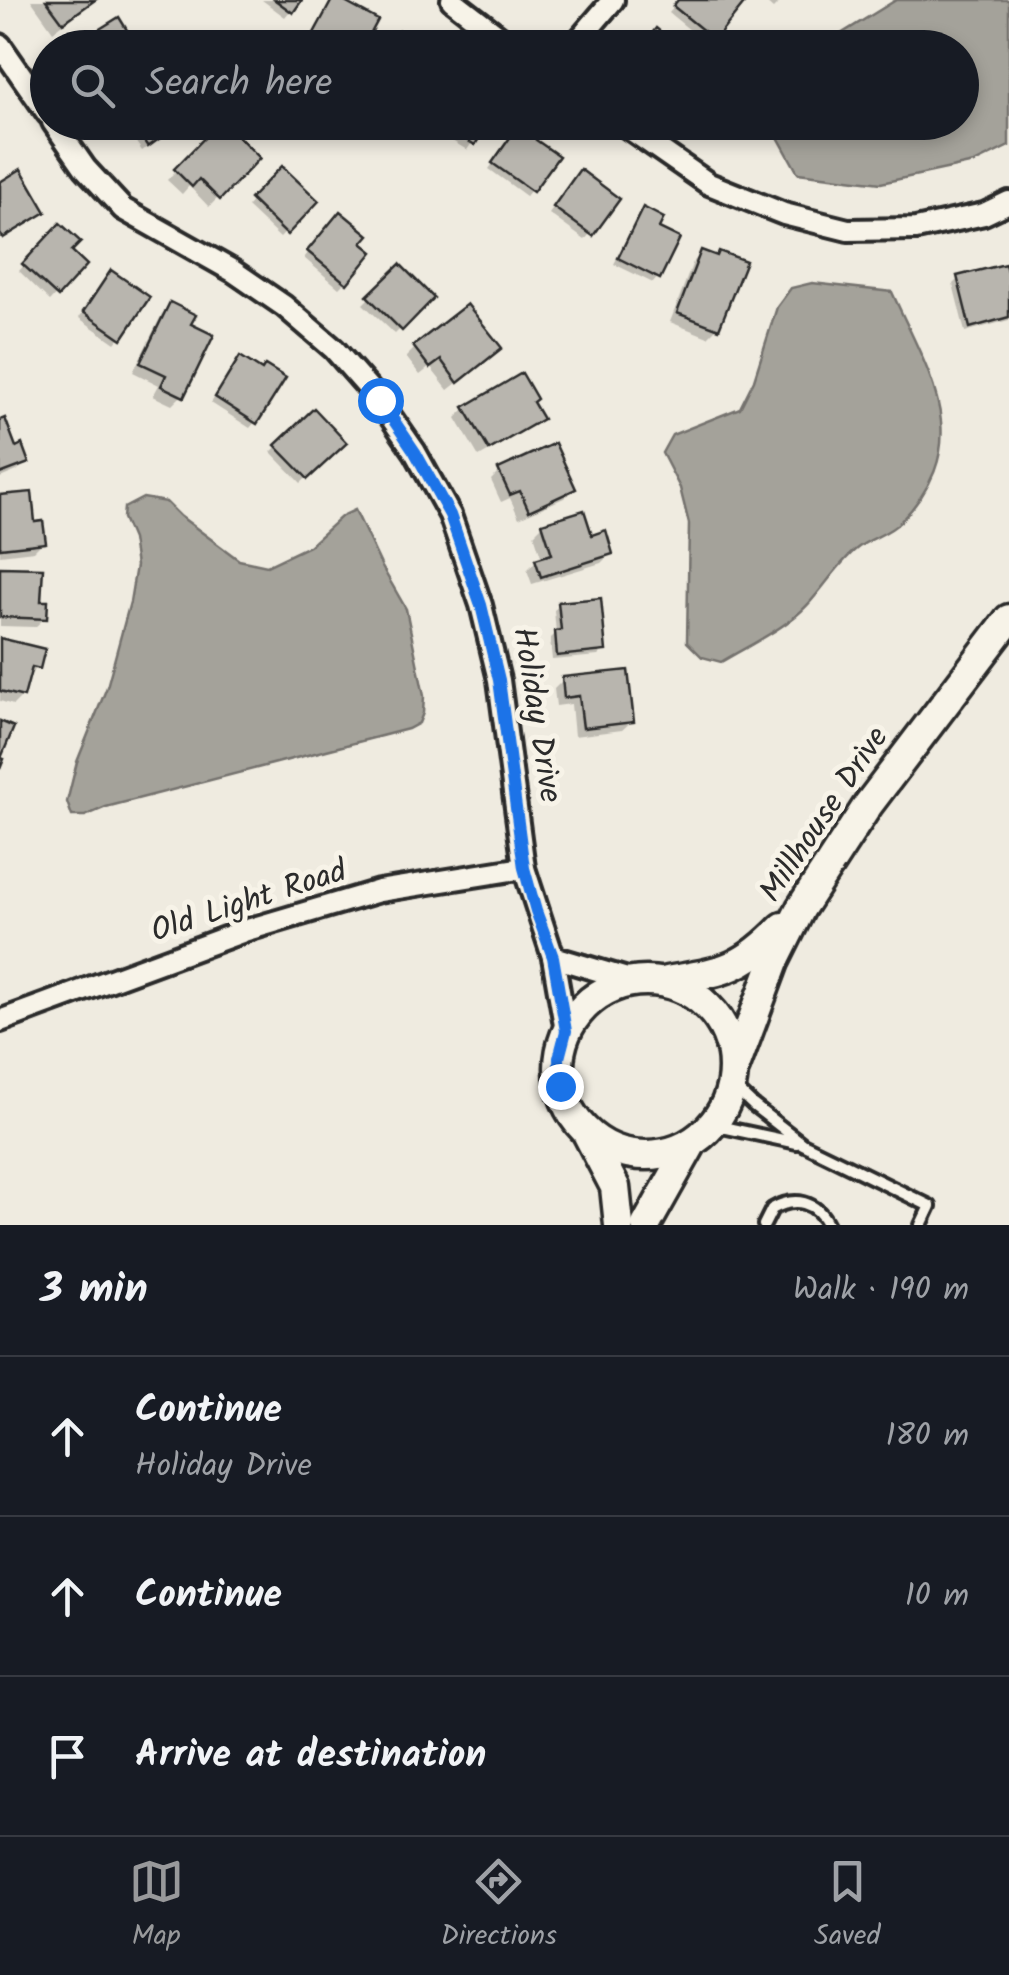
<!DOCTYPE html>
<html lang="en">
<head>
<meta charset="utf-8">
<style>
  body { margin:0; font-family:Kalam,sans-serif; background:#242831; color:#f1f3f6 }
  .stop { position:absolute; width:30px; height:30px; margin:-22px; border:8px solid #1a73e8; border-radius:50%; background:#fff }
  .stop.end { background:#1a73e8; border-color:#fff; box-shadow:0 2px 10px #0008 }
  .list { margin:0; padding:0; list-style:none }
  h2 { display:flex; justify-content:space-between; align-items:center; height:130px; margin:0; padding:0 40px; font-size:42px }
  h2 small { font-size:32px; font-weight:400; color:#9ea1a6 }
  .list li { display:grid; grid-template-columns:65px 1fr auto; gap:30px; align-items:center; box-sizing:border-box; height:160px; padding:0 40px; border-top:2px solid #363941 }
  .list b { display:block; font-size:38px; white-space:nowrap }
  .list p { margin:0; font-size:32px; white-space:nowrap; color:#9ea1a6 }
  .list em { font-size:32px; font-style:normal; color:#9ea1a6 }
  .icon { flex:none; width:55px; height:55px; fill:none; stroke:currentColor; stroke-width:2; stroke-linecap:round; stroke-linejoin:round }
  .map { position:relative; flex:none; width:1009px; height:1225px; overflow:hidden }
  .search { position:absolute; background:#171b24; box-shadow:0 5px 15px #0003; left:30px; right:30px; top:30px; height:110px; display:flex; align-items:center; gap:25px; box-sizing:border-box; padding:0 35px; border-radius:55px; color:#9ea1a6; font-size:38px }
  .sheet { height:610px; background:#171b24 }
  nav { display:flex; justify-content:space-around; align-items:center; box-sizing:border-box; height:140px; border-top:2px solid #363941; background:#171b24; font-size:28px; color:#9ea1a6 }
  nav a { display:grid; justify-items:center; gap:5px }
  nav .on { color:#98999b }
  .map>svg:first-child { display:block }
  .water { fill:#a4a29a; stroke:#74726e; stroke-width:2.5 }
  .shadow { fill:#0003 }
  .building { fill:#b8b5ae; stroke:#2b2b2b; stroke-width:2.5 }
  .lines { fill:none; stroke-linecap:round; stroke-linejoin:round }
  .lane-casing { stroke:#2b2b2b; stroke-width:18 }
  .street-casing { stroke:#2b2b2b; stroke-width:28 }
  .secondary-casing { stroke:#2b2b2b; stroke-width:35 }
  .lane { stroke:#f7f3e8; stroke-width:10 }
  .street { stroke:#f7f3e8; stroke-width:20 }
  .secondary { stroke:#f7f3e8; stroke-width:28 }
  .route { stroke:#1a73e8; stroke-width:12 }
  .labels { text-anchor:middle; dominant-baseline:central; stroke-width:10; stroke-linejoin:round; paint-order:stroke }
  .street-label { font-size:32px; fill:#2b2b2b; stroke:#f7f3e8 }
</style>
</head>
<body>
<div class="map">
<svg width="1009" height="1225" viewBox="0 0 1009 1225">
  <rect width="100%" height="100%" fill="#efebe0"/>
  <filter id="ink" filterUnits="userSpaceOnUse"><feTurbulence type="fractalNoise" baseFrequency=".01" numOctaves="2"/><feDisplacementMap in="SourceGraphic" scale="20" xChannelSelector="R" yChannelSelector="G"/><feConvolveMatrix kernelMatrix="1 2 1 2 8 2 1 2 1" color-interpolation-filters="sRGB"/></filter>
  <g filter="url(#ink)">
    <g class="water">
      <path d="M896,0H1009V146L974,163L881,183L798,173L778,137L779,123L962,122V48L824,47L828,42Z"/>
      <path d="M812,283L892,292C929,375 978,443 900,522C888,535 868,538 855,550C832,570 817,600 793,618C772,635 744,648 721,662L702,657L687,642L689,524L680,488L662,453L672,435L740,408L754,380L777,307L791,288Z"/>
      <path d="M143,498L166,502L180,516L239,560L267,566L309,546L342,516L355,510L382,567L406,609L424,696L423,713L419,723L408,729L106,807L85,816H72L67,802L77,762L107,687L130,602L136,566L132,539L123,518L124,508Z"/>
    </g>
    <g class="shadow">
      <path d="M31,0H95L53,31Z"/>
      <path d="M262,0H299L285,17Z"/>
      <path d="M333,0H336L360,48H321L309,41Z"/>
      <path d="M680,0H743L744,1L707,44L669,13Z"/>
      <path d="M763,0H782L773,9Z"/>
      <path d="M122,122H180L142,151Z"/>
      <path d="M434,122H486L467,150L431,128Z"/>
      <path d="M222,124L257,158L209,207L189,186L182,194L167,180Z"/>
      <path d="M519,127L533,140L531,190L526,196L489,169Z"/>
      <path d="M282,169L315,201L280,238L247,207Z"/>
      <path d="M575,178L617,199L585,240L549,214Z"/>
      <path d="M643,210L656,229L658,277L653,283L614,264L638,216Z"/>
      <path d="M335,220L345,282L339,288L304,258Z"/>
      <path d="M60,226L69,252L83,265L50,301L19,271Z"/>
      <path d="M702,253L716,258L717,328L708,337L670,322L693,262Z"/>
      <path d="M400,267L431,298L395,334L363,304Z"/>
      <path d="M105,279L120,337L115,343L79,318Z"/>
      <path d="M958,279L1009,288V320L965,332L953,284Z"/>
      <path d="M171,305L188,325L210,336L181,396L172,405L153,396L159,385L133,372L162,314Z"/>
      <path d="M415,348L490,357L448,390L430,367L420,375L406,357Z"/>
      <path d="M235,365L261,373L255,422L250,428L211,403Z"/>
      <path d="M465,409L540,418L531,427L479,457L456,418Z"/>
      <path d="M314,412L343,443L301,483L271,452Z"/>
      <path d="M0,422L26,462L17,471L0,478Z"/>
      <path d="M500,471L573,489L564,498L519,518L510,498L501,502L491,480Z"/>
      <path d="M0,497L33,525L43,542L34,551L0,555Z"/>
      <path d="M543,525L591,538L610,554L601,563L532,584L527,570L536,561L542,559L534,534Z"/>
      <path d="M0,569L39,603L45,618L35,627L0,626Z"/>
      <path d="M560,605L604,650L598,656L552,660L550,639L556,633L554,610Z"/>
      <path d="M0,640L37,668L28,677L22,696L13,705L0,701Z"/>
      <path d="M563,680L632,721L622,730L574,736L571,704L556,706L554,689Z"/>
    </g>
    <g class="building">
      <path d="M46,0H95L63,23Z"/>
      <path d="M275,0H302L293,13Z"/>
      <path d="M332,0H341L378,20L363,48H336L313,35Z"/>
      <path d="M678,0H747L715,40L673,6Z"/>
      <path d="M119,17L138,48H75L74,45Z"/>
      <path d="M656,28L680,48H641Z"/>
      <path d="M400,31L426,47V48H391Z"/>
      <path d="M131,122H182L148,147Z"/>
      <path d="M220,122H224L260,158L220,200L199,179L192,187L174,169Z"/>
      <path d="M437,122H489L475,145Z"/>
      <path d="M521,122H531L542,131L536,140L559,156L533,192L492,163Z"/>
      <path d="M282,166L319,201L287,235L250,199Z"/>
      <path d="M21,169L46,212L3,238L0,234V182Z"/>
      <path d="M580,169L620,199L593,236L553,207Z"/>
      <path d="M643,207L664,218L659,228L680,238L660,279L618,258Z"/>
      <path d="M340,211L369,235L362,243L373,252L347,284L307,251Z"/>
      <path d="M60,223L81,242L72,251L87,265L58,297L22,264Z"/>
      <path d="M701,250L717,256L719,251L746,261L719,329L677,313Z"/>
      <path d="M400,264L434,298L402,331L367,296Z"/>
      <path d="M1005,264L1009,278V317L970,328L957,276Z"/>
      <path d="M111,270L150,297L122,339L83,312Z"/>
      <path d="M170,302L196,315L191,324L214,335L184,397L161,386L166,375L140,363Z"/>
      <path d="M467,304L502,348L458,383L441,360L430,368L413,346Z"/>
      <path d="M240,356L262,370L265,365L286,378L257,424L215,397Z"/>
      <path d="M522,373L537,399L533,402L543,419L489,450L464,407Z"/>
      <path d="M314,408L347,443L308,479L275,445Z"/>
      <path d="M5,418L16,447L22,444L29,463L0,474V420Z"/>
      <path d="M555,443L576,489L529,511L520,491L510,495L498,469Z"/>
      <path d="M32,492L35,522L43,521L46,543L0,548V495Z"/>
      <path d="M584,510L592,535L606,530L613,554L541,577L535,559L552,554L542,523Z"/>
      <path d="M0,567L43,568L41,601H48L47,619L0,617Z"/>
      <path d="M601,598L606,651L557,656L555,631L561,630L558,602Z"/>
      <path d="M0,638L45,649L40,669L32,667L24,697L0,691Z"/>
      <path d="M628,670L634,722L583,728L579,696L564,698L562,677Z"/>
      <path d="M0,721L14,727L1,758L4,759L0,769Z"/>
    </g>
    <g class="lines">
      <g class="lane-casing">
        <g id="lane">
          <path d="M731,1084L753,1105L803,1144L930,1206L921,1225"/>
          <path d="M713,1125L797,1143"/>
          <path d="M764,1225L772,1209C795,1196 816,1201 828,1225"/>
        </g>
      </g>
      <g class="street-casing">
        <g id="street">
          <path d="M452,0L514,48"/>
          <path d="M0,45L48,114"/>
          <path d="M572,48L613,0"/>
          <path d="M53,122L85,168L123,209L233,271L284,306L334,349L379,400L415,452L450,515L481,605L499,680L524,868L553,957L566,1031"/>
          <path d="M620,122L709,184L784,214L848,230L916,229L984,214L1009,202"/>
          <path d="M553,957L634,981"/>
          <path d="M0,1021L244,931L379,891L524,868"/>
        </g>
      </g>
      <g class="secondary-casing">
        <g id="secondary">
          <circle cx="646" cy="1068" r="87"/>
          <path d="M667,981C725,971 741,970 783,927"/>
          <path d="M735,1067L774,962L801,908L868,805L1009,619"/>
          <path d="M588,1135L615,1187L619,1225"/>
          <path d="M646,1225L692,1143"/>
        </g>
      </g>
      <use href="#lane" class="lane"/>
      <use href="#street" class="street"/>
      <use href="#secondary" class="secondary"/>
    </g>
  </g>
  <g class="lines" filter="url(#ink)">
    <path class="route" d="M380,400L415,452L450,515L481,605L499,680L524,868L536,911L553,957L566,1031L559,1058L560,1086"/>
  </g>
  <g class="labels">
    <g class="street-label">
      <text transform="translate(536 715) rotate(81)">Holiday Drive</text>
      <text transform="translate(825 815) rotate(-56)">Millhouse Drive</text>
      <text transform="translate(249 902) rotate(-18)">Old Light Road</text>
    </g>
  </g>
</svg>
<div class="stop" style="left:380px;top:400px"></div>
<div class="stop end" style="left:560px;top:1086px"></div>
<div class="search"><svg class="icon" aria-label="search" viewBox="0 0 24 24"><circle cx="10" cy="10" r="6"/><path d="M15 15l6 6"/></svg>Search here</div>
</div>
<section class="sheet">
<h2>3 min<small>Walk · 190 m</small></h2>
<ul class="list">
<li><svg class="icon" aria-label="ahead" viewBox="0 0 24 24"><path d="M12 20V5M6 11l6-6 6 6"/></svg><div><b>Continue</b><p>Holiday Drive</p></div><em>180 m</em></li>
<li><svg class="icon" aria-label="ahead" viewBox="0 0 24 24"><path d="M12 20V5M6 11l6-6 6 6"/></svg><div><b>Continue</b></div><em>10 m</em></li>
<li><svg class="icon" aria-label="arrive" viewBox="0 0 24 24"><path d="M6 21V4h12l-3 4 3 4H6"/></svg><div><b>Arrive at destination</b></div></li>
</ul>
</section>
<nav>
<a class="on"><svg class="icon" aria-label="map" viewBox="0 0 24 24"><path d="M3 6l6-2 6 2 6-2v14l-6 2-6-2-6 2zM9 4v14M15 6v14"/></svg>Map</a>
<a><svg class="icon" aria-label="directions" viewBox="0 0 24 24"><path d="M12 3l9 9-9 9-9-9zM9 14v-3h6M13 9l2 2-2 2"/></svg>Directions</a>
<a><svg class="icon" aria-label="saved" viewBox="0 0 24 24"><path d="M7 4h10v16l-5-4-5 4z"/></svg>Saved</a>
</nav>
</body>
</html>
